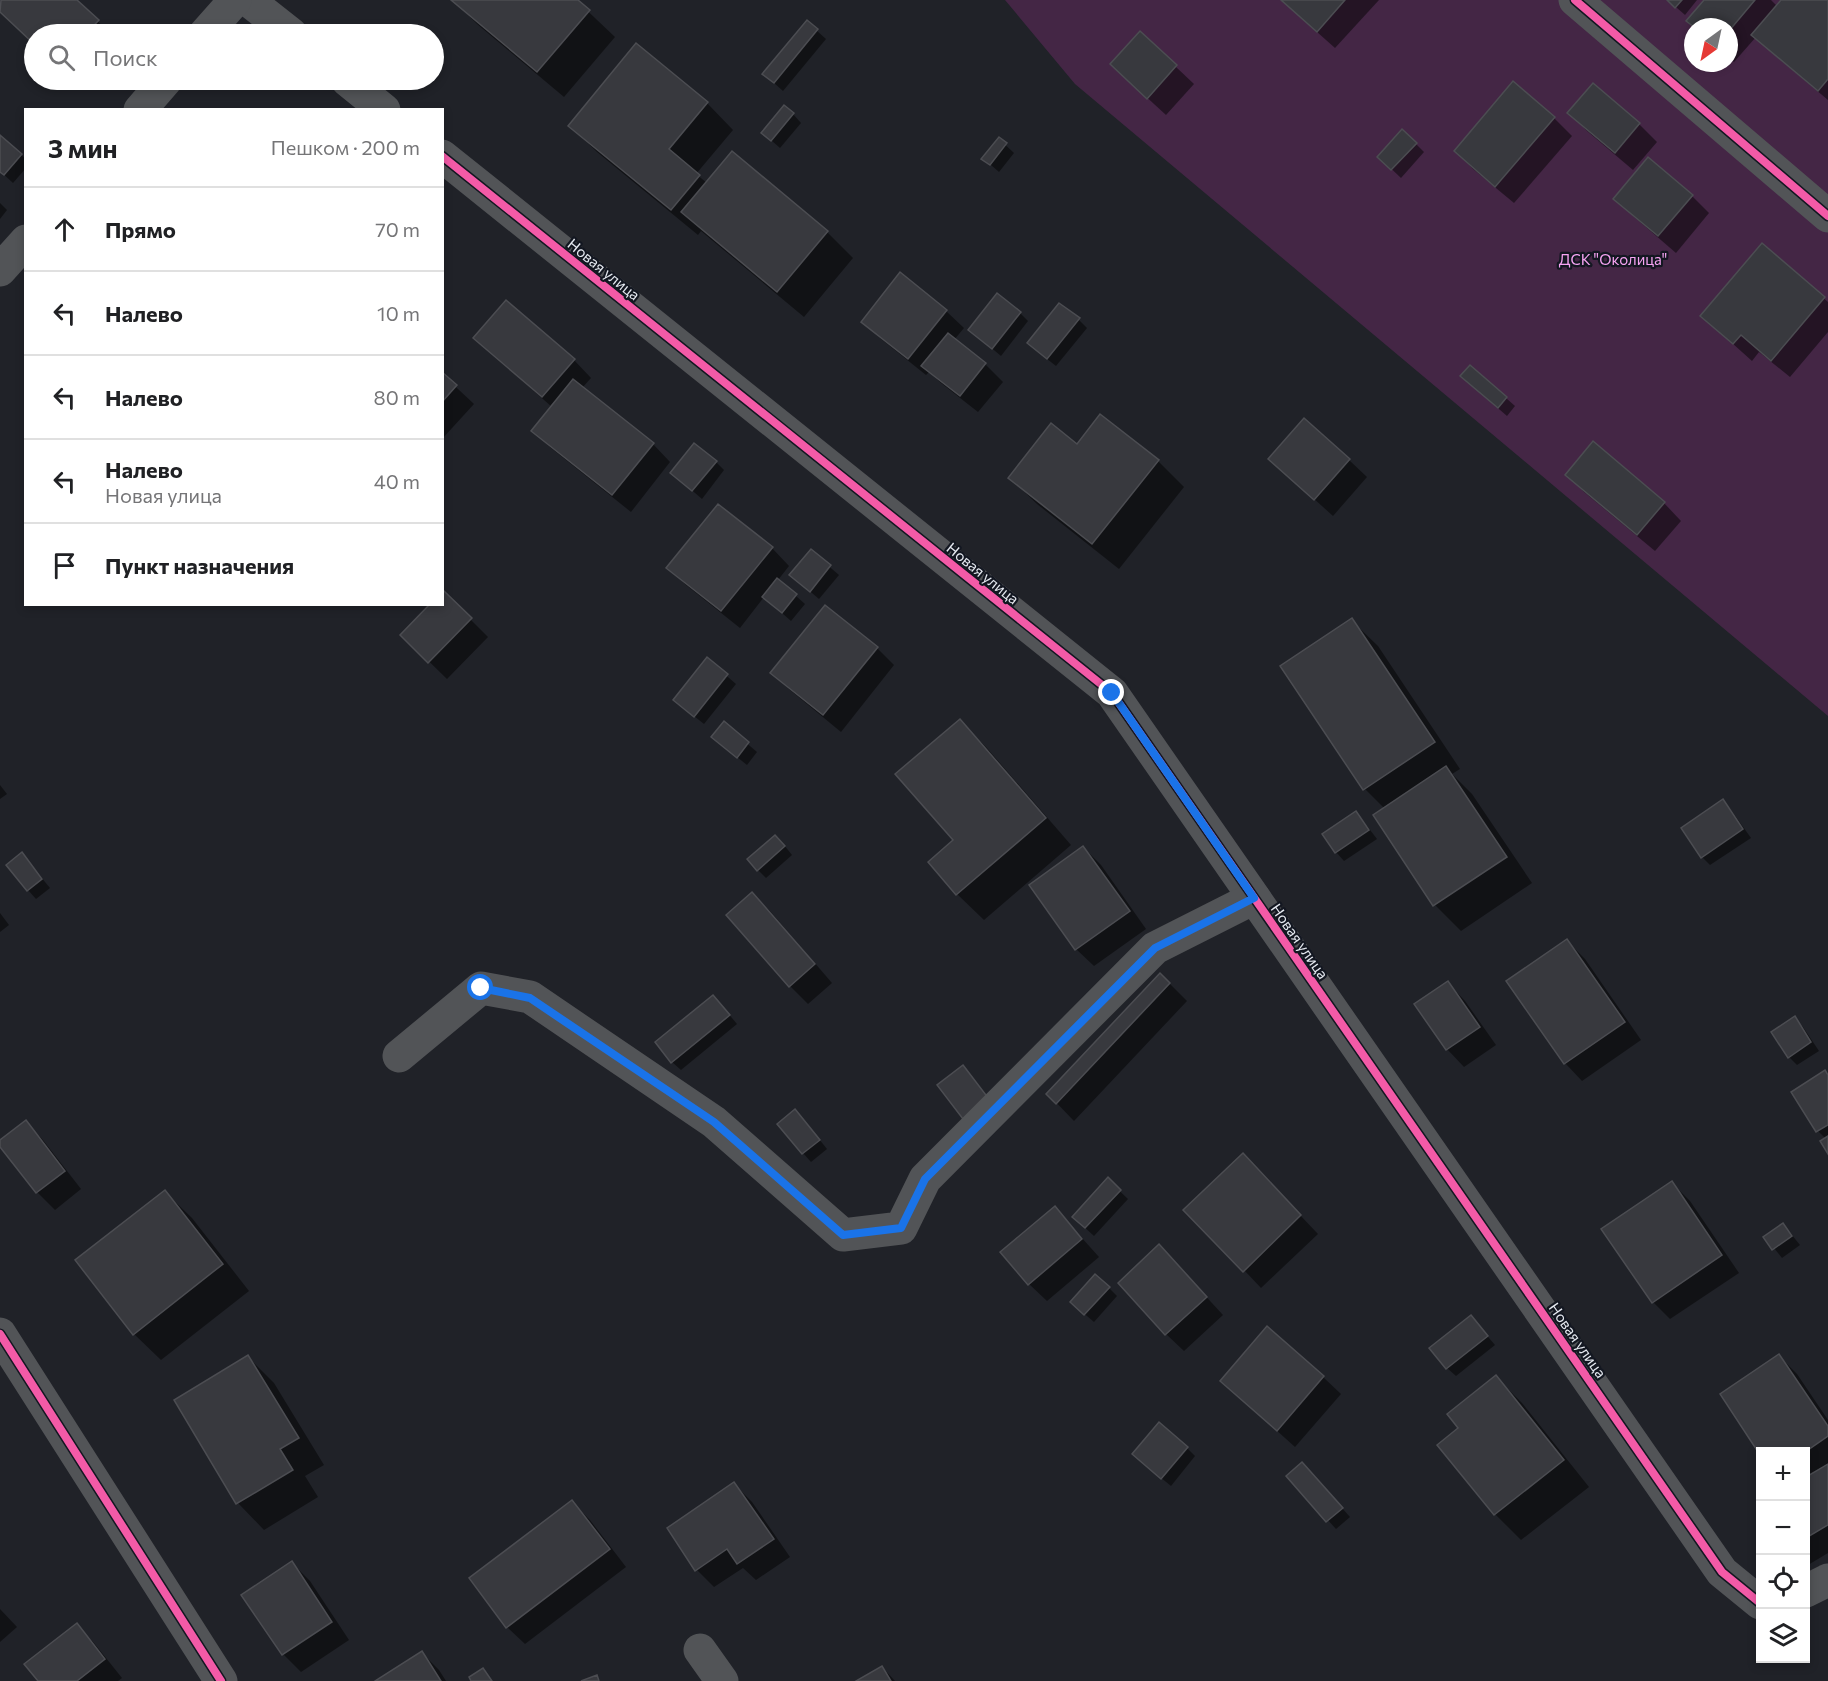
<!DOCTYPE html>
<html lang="ru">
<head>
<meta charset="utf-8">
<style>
  body { margin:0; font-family:Commissioner,sans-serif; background:#f2f2f2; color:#202124 }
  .controls { position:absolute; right:18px; bottom:18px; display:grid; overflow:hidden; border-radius:0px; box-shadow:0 3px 9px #0003 }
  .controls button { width:54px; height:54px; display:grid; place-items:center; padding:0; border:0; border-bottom:2px solid #e0e0e0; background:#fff; color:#202124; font:30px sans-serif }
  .compass { position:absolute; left:1684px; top:18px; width:54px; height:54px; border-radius:50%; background:#fff; box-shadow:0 3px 9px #0003; rotate:213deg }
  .stop { position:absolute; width:18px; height:18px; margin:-14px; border:4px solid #1a73e8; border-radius:50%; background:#fff }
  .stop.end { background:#1a73e8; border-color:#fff; box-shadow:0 2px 6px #0008 }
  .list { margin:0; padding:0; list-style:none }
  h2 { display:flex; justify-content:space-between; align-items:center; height:78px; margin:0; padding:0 24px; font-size:26px }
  h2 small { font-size:20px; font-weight:400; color:#757577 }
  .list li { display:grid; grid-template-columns:39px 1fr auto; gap:18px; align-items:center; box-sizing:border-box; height:84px; padding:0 24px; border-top:2px solid #e0e0e0 }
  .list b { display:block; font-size:22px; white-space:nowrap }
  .list p { margin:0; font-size:20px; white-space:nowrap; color:#757577 }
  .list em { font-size:20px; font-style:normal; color:#757577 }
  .icon { flex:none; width:33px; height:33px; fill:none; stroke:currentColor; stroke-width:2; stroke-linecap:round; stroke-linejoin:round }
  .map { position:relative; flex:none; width:1828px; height:1681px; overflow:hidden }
  .search { position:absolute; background:#fff; box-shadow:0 3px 9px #0003; left:24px; top:24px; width:420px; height:66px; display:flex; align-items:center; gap:15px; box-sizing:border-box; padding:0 21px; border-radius:33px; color:#757577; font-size:22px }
  .panel { position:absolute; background:#fff; box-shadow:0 3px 9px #0003; left:24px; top:108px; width:420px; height:498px; border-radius:0px }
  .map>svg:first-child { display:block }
  .green { fill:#442645; fill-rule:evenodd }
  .shadow { fill:#0007 }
  .building { fill:#38393e; stroke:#4c4d52; stroke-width:1.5 }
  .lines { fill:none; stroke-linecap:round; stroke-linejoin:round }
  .minor { stroke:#525457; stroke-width:33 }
  .cycleway-casing { stroke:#131721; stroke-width:11 }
  .cycleway { stroke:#f35aa7; stroke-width:8 }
  .route { stroke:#1a73e8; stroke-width:8 }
  .labels { text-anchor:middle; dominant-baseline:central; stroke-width:4.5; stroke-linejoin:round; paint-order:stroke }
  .park-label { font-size:15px; fill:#f6a3f2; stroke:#131721 }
  .street-label { font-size:15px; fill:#e6eaf1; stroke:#131721 }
</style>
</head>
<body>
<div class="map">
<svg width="1828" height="1681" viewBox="0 0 1828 1681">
  <rect width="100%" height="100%" fill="#202228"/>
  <path class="green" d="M1005,0H1828V716L1075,84ZM1693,27H1729V63H1693Z"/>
  <g class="shadow">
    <path d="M3,0H75L111,34H34V43L0,10V4Z"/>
    <path d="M453,0H576L615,37L564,97L477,24Z"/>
    <path d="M1281,0H1379L1335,48Z"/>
    <path d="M1668,0H1697L1685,15Z"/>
    <path d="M1706,0H1771L1777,6L1783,0H1828V100L1771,52L1756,37L1734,62L1729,58V27H1695Z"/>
    <path d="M807,22L826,39L783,91L764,74Z"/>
    <path d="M1140,33L1194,84L1166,115L1129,81Z"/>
    <path d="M707,103L733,130L696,174L707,183L827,232L853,258L804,317L701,231L698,235L597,152L570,126Z"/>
    <path d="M1569,113L1639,124L1657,142L1633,170L1587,131Z"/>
    <path d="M793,114L801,123L780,148L763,133Z"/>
    <path d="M1554,118L1572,136L1514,203L1473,169L1456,151Z"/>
    <path d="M0,137L26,159V168L13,183L0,171Z"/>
    <path d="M999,139L1014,153L999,172L983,158Z"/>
    <path d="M1416,144L1424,152L1401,178L1379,157Z"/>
    <path d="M1692,196L1709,213L1676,253L1633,216L1615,199Z"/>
    <path d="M0,203L7,210L0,219Z"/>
    <path d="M1762,245L1828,302V332L1790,377L1759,352L1752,361L1702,316Z"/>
    <path d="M946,311L964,328L954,340L985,364L1003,382L978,412L941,383L929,372L926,375L881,339L863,322Z"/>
    <path d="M1020,313L1028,321L1001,356L970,330Z"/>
    <path d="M1079,320L1087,328L1056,366L1037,351Z"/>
    <path d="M475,338L574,360L591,378L582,388L653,444L670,462L631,512L551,448L533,431L552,407L493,355Z"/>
    <path d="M442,374L474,404L442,439Z"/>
    <path d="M1470,384L1506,398L1515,406L1507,416Z"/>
    <path d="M1077,446L1158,461L1184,487L1119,569L1037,504L1010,478Z"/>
    <path d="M1270,459L1349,460L1367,477L1333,516Z"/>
    <path d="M716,462L724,470L702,499L672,473Z"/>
    <path d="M1567,475L1664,503L1681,521L1655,551L1584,492Z"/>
    <path d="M772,548L789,566L778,580L805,604L791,621L764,597L740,628L686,585L668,568Z"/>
    <path d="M811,551L839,575L819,599L791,575Z"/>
    <path d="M444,593L488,637L447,679L402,635L442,604Z"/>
    <path d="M1351,620L1378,646L1460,769L1452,774L1472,794L1532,883L1461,931L1435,905L1385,809L1365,789Z"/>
    <path d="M877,648L894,665L841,732L790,690L772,673Z"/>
    <path d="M707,659L736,684L704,724L684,708Z"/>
    <path d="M960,721L986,747L1071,845L984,920L957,894L955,840Z"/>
    <path d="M724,724L757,752L747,765L722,745Z"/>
    <path d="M0,785L7,794L0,799Z"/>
    <path d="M1723,801L1731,810L1751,838L1710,865L1702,857Z"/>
    <path d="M1356,813L1364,822L1377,839L1344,861L1336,852Z"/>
    <path d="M784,845L792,855L766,878L758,870Z"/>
    <path d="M1083,847L1101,865L1146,929L1094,966L1076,949Z"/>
    <path d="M22,854L50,888L36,899L28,890Z"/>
    <path d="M752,894L770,911L832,983L808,1004L790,986L728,915Z"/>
    <path d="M0,913L9,925L0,932Z"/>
    <path d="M1567,941L1585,959L1641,1040L1582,1081L1565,1063Z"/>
    <path d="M1161,975L1187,1001L1074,1121L1048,1094Z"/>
    <path d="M1448,983L1465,1001L1496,1045L1464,1067L1447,1049Z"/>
    <path d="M721,1005L737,1024L681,1070L672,1062Z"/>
    <path d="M1795,1018L1803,1027L1819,1051L1797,1065L1789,1057Z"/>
    <path d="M1828,1075V1151L1826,1139L1818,1131L1793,1092Z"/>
    <path d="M803,1119L827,1149L811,1162L803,1153Z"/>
    <path d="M26,1122L43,1140L81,1189L55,1210L37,1192L0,1144V1142Z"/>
    <path d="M1260,1173L1318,1234L1261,1288L1244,1270Z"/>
    <path d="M1108,1180L1128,1199L1094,1236L1082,1225Z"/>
    <path d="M1672,1183L1690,1201L1739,1273L1670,1319L1653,1302Z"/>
    <path d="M165,1192L192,1218L249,1291L161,1360L134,1334Z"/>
    <path d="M1055,1208L1099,1257L1047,1301L1029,1284Z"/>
    <path d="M1783,1224L1800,1245L1782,1258L1765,1237Z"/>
    <path d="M1176,1264L1223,1315L1184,1351L1166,1334Z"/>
    <path d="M1109,1288L1117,1296L1094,1322L1080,1310Z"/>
    <path d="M1471,1317L1495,1345L1456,1376L1447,1368Z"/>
    <path d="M1779,1356L1797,1374L1828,1420V1553L1808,1565L1806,1563V1452H1760L1722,1394Z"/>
    <path d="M248,1357L274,1383L324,1465L305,1476L318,1497L264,1530L238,1503L176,1400Z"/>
    <path d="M1323,1377L1341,1394L1295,1447L1222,1381Z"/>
    <path d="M1496,1377L1522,1403L1589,1487L1521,1540L1495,1514L1439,1445L1460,1428Z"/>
    <path d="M1187,1448L1195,1456L1171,1486L1143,1463Z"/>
    <path d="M1310,1472L1350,1517L1336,1529L1288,1476Z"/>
    <path d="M734,1484L752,1502L790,1557L756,1580L743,1568L714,1587L697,1570Z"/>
    <path d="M572,1502L590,1520L626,1567L525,1644L507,1627Z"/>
    <path d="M292,1563L310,1581L349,1640L301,1672L283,1654Z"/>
    <path d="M0,1609L17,1627L0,1642Z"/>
    <path d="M77,1625L94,1643L122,1678L118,1681H40Z"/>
    <path d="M422,1653L439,1670L446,1681H378Z"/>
    <path d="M882,1667L895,1681H859Z"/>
  </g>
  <g class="building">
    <path d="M1,0H77L99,20L86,34H34V44L0,12Z"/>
    <path d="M451,0H578L590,10L537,72Z"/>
    <path d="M1281,0H1345L1317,32Z"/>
    <path d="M1667,0H1682L1675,8Z"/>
    <path d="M1704,0H1755L1729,31V27H1694L1686,21Z"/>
    <path d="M1781,0H1828V79L1818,91L1751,35Z"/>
    <path d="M807,20L818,29L774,83L762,74Z"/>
    <path d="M1140,31L1177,65L1147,99L1110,64Z"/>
    <path d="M636,43L708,102L669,149L700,175L671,210L568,126Z"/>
    <path d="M1513,81L1555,117L1495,187L1454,151Z"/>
    <path d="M1593,83L1640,123L1615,153L1567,113Z"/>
    <path d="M784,105L794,113L771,141L761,133Z"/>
    <path d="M1402,129L1417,143L1391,170L1377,157Z"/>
    <path d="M0,135L22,154L4,175L0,172Z"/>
    <path d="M999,137L1007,143L990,165L981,159Z"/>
    <path d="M732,151L828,231L777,292L681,212Z"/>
    <path d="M1648,157L1693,195L1658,236L1613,199Z"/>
    <path d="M1762,243L1825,297L1771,361L1741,335L1733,344L1700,316Z"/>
    <path d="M900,272L947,310L908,359L861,322Z"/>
    <path d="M997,293L1021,312L992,349L968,330Z"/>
    <path d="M506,300L575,359L542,397L473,338Z"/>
    <path d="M1059,303L1080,318L1047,359L1027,343Z"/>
    <path d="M948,333L986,363L960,396L921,366Z"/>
    <path d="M1470,365L1507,397L1498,408L1460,376Z"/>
    <path d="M442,372L457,385L442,402Z"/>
    <path d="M573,379L654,443L612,495L531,431Z"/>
    <path d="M1100,414L1159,460L1092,544L1008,478L1051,423L1077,444Z"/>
    <path d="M1304,418L1350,459L1314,500L1268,459Z"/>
    <path d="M1593,441L1665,502L1637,535L1565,475Z"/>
    <path d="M694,443L717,461L692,491L670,473Z"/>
    <path d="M718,504L773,547L721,611L666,568Z"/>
    <path d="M811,549L831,565L810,592L789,575Z"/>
    <path d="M777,578L797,594L782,613L762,597Z"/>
    <path d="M444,591L472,618L428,663L400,635L430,604H442V592Z"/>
    <path d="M825,605L878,647L823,715L770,673Z"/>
    <path d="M1352,618L1435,742L1363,790L1280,666Z"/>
    <path d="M707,657L728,674L694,717L673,700Z"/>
    <path d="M960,719L1046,818L956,895L928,862L953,840L895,774Z"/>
    <path d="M724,721L749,742L737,758L711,737Z"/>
    <path d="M1446,766L1507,857L1433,906L1373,815Z"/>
    <path d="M1723,799L1743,829L1701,858L1681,828Z"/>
    <path d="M1356,811L1369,830L1335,853L1322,834Z"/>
    <path d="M775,835L785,846L757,871L747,859Z"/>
    <path d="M1083,846L1130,911L1075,950L1029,885Z"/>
    <path d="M22,852L42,879L27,891L6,865Z"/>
    <path d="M752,892L815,964L789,987L726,915Z"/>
    <path d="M1567,939L1625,1022L1564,1064L1506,981Z"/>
    <path d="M1160,973L1170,983L1056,1104L1046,1094Z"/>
    <path d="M1448,981L1480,1027L1446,1050L1414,1004Z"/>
    <path d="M713,995L730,1015L671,1063L655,1042Z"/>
    <path d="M1795,1016L1811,1042L1788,1058L1771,1032Z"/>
    <path d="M963,1065L989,1099L963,1119L937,1085Z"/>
    <path d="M1825,1070L1828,1075V1125L1816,1132L1791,1092Z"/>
    <path d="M795,1109L820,1140L802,1154L777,1124Z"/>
    <path d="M26,1120L65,1171L36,1193L0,1147V1140Z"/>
    <path d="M1828,1136V1154L1820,1141Z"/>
    <path d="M1243,1153L1301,1215L1243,1272L1183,1210Z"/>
    <path d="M1108,1177L1121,1190L1085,1228L1072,1217Z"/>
    <path d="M1672,1181L1722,1255L1652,1303L1601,1229Z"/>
    <path d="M165,1190L223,1264L133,1335L75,1260Z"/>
    <path d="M1055,1206L1082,1239L1028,1285L1000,1252Z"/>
    <path d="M1783,1223L1792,1236L1772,1250L1763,1237Z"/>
    <path d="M1159,1244L1207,1297L1165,1335L1118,1283Z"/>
    <path d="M1095,1274L1110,1287L1084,1315L1070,1302Z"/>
    <path d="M1471,1315L1488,1336L1446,1369L1429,1348Z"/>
    <path d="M1267,1326L1324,1376L1277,1431L1220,1381Z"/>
    <path d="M1779,1354L1828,1426V1436L1805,1452H1760V1455L1720,1394Z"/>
    <path d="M248,1355L299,1438L280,1449L293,1470L236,1504L174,1400Z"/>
    <path d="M1496,1375L1564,1460L1494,1515L1437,1445L1458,1428L1447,1414Z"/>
    <path d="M1159,1422L1188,1447L1161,1479L1132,1454Z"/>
    <path d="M1302,1462L1343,1508L1326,1522L1286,1476Z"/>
    <path d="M1828,1464V1525L1806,1538V1477Z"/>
    <path d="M734,1482L774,1539L737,1564L727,1549L695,1571L667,1528Z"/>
    <path d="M572,1500L610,1549L506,1628L469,1578Z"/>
    <path d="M292,1561L332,1622L282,1655L241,1595Z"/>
    <path d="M77,1623L105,1659L77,1681H38L24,1664Z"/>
    <path d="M422,1651L441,1681H375Z"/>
    <path d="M882,1666L891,1681H856Z"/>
    <path d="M483,1668L492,1681H471L469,1677Z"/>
    <path d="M597,1675L599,1681H581Z"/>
  </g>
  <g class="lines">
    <g class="minor">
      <path d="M248,0L291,34"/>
      <path d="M1575,0L1828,216"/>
      <path d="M205,34L235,0"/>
      <path d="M347,80L384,110"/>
      <path d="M140,110L166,80"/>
      <path d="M442,156L1112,693L1722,1572L1760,1603"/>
      <path d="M0,270L26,241"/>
      <path d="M399,1056L481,988L530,997L714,1122L843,1235L901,1228L925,1179L1155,948L1254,898"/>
      <path d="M0,1334L221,1681"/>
      <path d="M1806,1591L1828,1580"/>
      <path d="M700,1650L722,1681"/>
    </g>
    <g class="cycleway-casing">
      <g id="cycleway">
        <path d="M1575,0L1828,216"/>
        <path d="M442,156L1112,693L1722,1572L1760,1603"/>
        <path d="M0,1334L221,1681"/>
      </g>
    </g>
    <use href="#cycleway" class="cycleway"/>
  </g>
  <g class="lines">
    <path class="route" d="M481,988L530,998L714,1122L843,1235L901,1228L925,1179L1155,948L1254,898L1112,693"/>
  </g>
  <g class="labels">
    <g class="park-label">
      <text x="1613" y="259">ДСК "Околица"</text>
    </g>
    <g class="street-label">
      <text transform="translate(604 269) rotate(39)">Новая улица</text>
      <text transform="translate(983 573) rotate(39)">Новая улица</text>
      <text transform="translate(1300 941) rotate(55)">Новая улица</text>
      <text transform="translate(1578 1340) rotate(55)">Новая улица</text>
    </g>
  </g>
</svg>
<div class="controls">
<button>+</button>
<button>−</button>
<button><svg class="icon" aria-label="locate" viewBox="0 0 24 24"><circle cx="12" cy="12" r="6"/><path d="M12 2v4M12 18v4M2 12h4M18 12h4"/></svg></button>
<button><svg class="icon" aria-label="layers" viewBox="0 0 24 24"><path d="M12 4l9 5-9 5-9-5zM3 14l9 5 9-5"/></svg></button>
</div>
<svg class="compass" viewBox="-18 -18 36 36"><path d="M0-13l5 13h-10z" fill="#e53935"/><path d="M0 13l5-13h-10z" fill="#757577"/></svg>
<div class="stop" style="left:481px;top:988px"></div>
<div class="stop end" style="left:1112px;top:693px"></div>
<div class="search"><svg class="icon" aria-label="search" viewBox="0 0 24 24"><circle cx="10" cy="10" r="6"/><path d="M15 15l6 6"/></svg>Поиск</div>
<section class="panel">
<h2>3 мин<small>Пешком · 200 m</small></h2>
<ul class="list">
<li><svg class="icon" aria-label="ahead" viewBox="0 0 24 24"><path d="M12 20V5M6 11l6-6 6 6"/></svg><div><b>Прямо</b></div><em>70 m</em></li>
<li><svg class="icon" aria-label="left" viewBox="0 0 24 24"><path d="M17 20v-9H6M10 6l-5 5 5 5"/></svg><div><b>Налево</b></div><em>10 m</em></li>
<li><svg class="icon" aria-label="left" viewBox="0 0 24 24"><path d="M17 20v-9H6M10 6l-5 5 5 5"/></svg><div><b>Налево</b></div><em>80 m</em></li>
<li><svg class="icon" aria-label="left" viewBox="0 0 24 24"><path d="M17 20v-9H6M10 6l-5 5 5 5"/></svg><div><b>Налево</b><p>Новая улица</p></div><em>40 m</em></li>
<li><svg class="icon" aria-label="arrive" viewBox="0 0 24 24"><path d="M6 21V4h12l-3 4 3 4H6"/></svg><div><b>Пункт назначения</b></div></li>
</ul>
</section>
</div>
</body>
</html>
